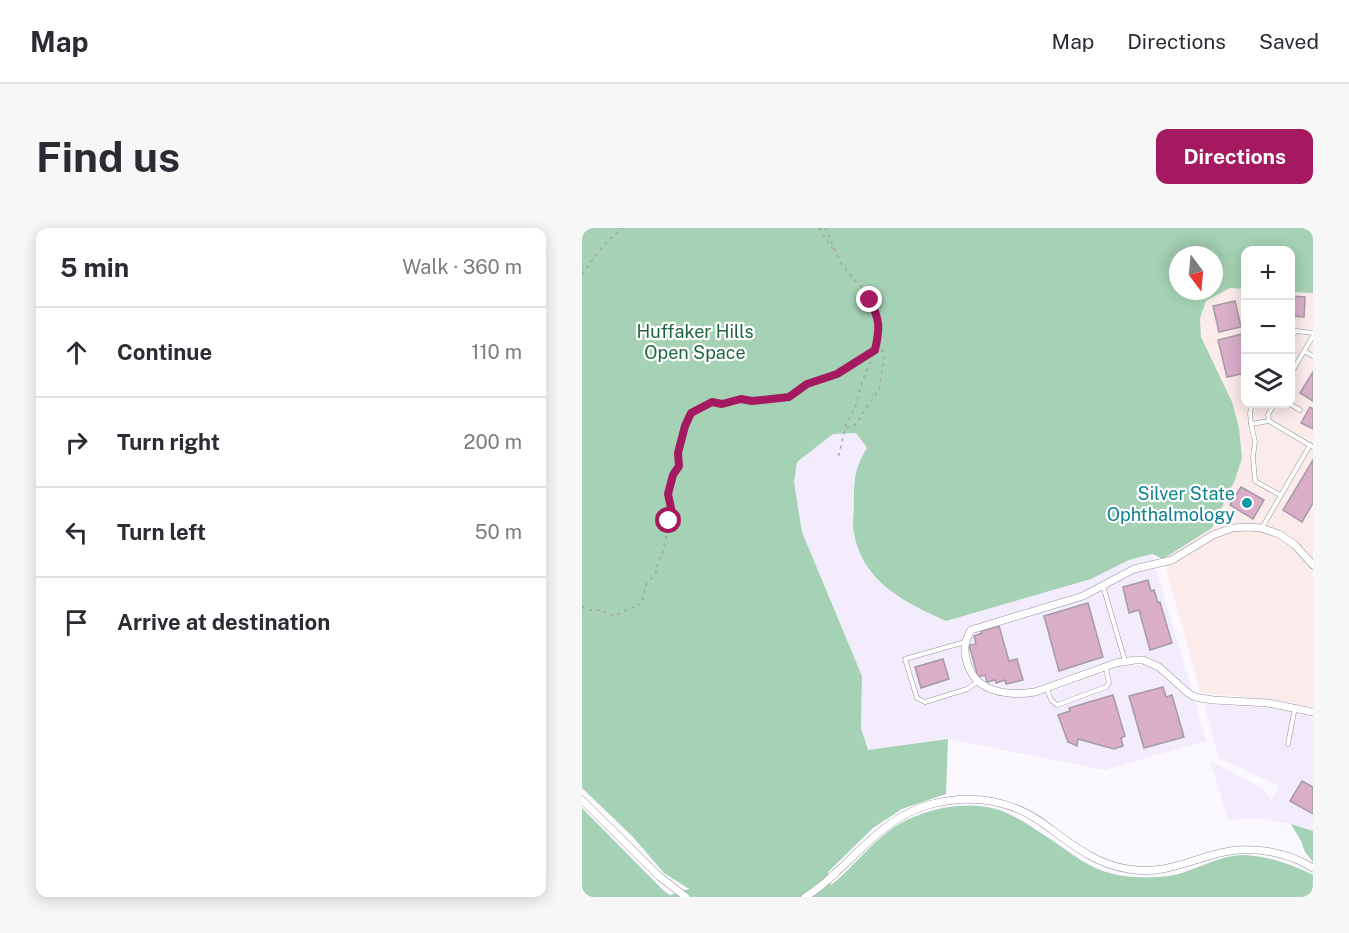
<!DOCTYPE html>
<html lang="en">
<head>
<meta charset="utf-8">
<style>
  body { margin:0; font-family:"Public Sans",sans-serif; background:#f7f7f7; color:#2b2b33 }
  .controls { position:absolute; right:18px; top:18px; display:grid; overflow:hidden; border-radius:12px; box-shadow:0 3px 15px #0003 }
  .controls button { width:54px; height:54px; display:grid; place-items:center; padding:0; border:0; border-bottom:2px solid #e1e1e2; background:#fff; color:#2b2b33; font:30px sans-serif }
  .compass { position:absolute; left:587px; top:18px; width:54px; height:54px; border-radius:50%; background:#fff; box-shadow:0 3px 15px #0003; rotate:164deg }
  .stop { position:absolute; width:18px; height:18px; margin:-14px; border:4px solid #a41960; border-radius:50%; background:#fff }
  .stop.end { background:#a41960; border-color:#fff; box-shadow:0 2px 6px #0008 }
  .list { margin:0; padding:0; list-style:none }
  h2 { display:flex; justify-content:space-between; align-items:center; height:78px; margin:0; padding:0 24px; font-size:26px }
  h2 small { font-size:20px; font-weight:400; color:#7c7c81 }
  .list li { display:grid; grid-template-columns:39px 1fr auto; gap:18px; align-items:center; box-sizing:border-box; height:90px; padding:0 24px; border-top:2px solid #e1e1e2 }
  .list b { display:block; font-size:22px; white-space:nowrap }
  .list em { font-size:20px; font-style:normal; color:#7c7c81 }
  .icon { flex:none; width:33px; height:33px; fill:none; stroke:currentColor; stroke-width:2; stroke-linecap:round; stroke-linejoin:round }
  .map { position:relative; flex:none; width:731px; height:669px; overflow:hidden; border-radius:12px }
  header { display:flex; align-items:center; gap:36px; box-sizing:border-box; height:84px; padding:0 30px; background:#fff; border-bottom:2px solid #e1e1e2 }
  header strong { font-size:28px }
  nav { display:flex; gap:33px; margin-inline-start:auto; font-size:21px }
  .intro { display:flex; align-items:center; justify-content:space-between; box-sizing:border-box; height:144px; padding:0 36px }
  h1 { margin:0; font-size:42px }
  .button { padding:15px 27px; border-radius:12px; background:#a41960; color:#fff; font-size:21px; font-weight:700 }
  main { display:flex; gap:36px; padding:0 36px }
  aside { flex:1; background:#fff; border-radius:12px; box-shadow:0 3px 15px #0003 }
  .map>svg:first-child { display:block }
  .commercial { fill:#fbebeb }
  .industrial { fill:#f3ecfd }
  .green { fill:#a5d2b4; fill-rule:evenodd }
  .building { fill:#daaec9; stroke:#a69ba2; stroke-width:1.5 }
  .lines { fill:none; stroke-linecap:round; stroke-linejoin:round }
  .lane-casing { stroke:#96919b; stroke-width:5 }
  .street-casing { stroke:#96919b; stroke-width:8 }
  .path { stroke:#a6a4aa; stroke-width:1.5; stroke-dasharray:3 4.5; stroke-linecap:butt }
  .lane { stroke:#fff; stroke-width:4 }
  .street { stroke:#fff; stroke-width:7 }
  .route { stroke:#a41960; stroke-width:8 }
  .culture-dot { fill:#0f9aa8; stroke:#fff; stroke-width:2 }
  .labels { text-anchor:middle; dominant-baseline:central; stroke-width:4.5; stroke-linejoin:round; paint-order:stroke }
  .park-label { font-size:18px; fill:#1f6640; stroke:#fff }
  .culture-label { font-size:18px; fill:#0d838f; stroke:#fff; text-anchor:end }
</style>
</head>
<body>
<header>
<strong>Map</strong>
<nav><a>Map</a><a>Directions</a><a>Saved</a></nav>
</header>
<div class="intro"><h1>Find us</h1><a class="button">Directions</a></div>
<main>
<aside>
<h2>5 min<small>Walk · 360 m</small></h2>
<ul class="list">
<li><svg class="icon" aria-label="ahead" viewBox="0 0 24 24"><path d="M12 20V5M6 11l6-6 6 6"/></svg><div><b>Continue</b></div><em>110 m</em></li>
<li><svg class="icon" aria-label="right" viewBox="0 0 24 24"><path d="M7 20v-9h11M14 6l5 5-5 5"/></svg><div><b>Turn right</b></div><em>200 m</em></li>
<li><svg class="icon" aria-label="left" viewBox="0 0 24 24"><path d="M17 20v-9H6M10 6l-5 5 5 5"/></svg><div><b>Turn left</b></div><em>50 m</em></li>
<li><svg class="icon" aria-label="arrive" viewBox="0 0 24 24"><path d="M6 21V4h12l-3 4 3 4H6"/></svg><div><b>Arrive at destination</b></div></li>
</ul>
</aside>
<div class="map">
<svg width="731" height="669" viewBox="0 0 731 669">
  <rect width="100%" height="100%" fill="#fbf8ff"/>
  <path class="commercial" d="M648,60L663,61L664,176H708L709,64L731,65V479L689,471L619,465L581,331L630,300L653,252L660,230L628,129L619,109L618,90L624,73Z"/>
  <g class="industrial">
    <path d="M274,205L285,220L277,234L272,304L276,321L288,344L364,393L509,351L547,332L570,326L609,459L608,461L582,437L564,428L554,427L535,430L461,456L463,466L542,437H562L572,441L601,467L613,473L624,513L522,542L366,511L286,522L279,500L280,448L220,304L212,255L215,234L233,219L251,206Z"/>
    <path d="M622,476L692,480L731,489V603L709,596L678,590L646,592L628,533L682,561L689,572L697,558L637,530Z"/>
  </g>
  <g class="green">
    <path d="M0,0H731V65L709,64L708,22H664L663,61L648,60L624,73L618,90L619,109L650,174L657,200L660,230L653,252L630,300L581,331L570,326L547,332L509,351L364,393C324,375 280,354 272,305C270,296 272,286 272,277C272,253 272,241 285,220L274,205L251,206L215,234L212,254L220,304L280,448L279,500L286,522L366,511L364,566L320,581L291,600L246,644L249,657C268,642 283,622 302,607C330,583 378,571 414,581C431,586 447,597 462,607C490,624 506,643 542,648C554,650 580,650 592,647C615,642 637,627 662,627C686,628 709,636 731,647V669H0V580L82,663L88,667L107,661L82,645L50,608L0,560ZM596,27H632V63H596Z"/>
    <path d="M709,596L731,603V634L723,624L719,613Z"/>
  </g>
  <g class="building">
    <path d="M708,68L723,69L722,89L708,88Z"/>
    <path d="M653,73L659,99L637,104L631,78Z"/>
    <path d="M660,106L664,121V145L645,149L636,112Z"/>
    <path d="M731,144V173L718,165Z"/>
    <path d="M728,179L731,181V201L719,195Z"/>
    <path d="M731,232V275L720,294L701,282Z"/>
    <path d="M659,259L682,272L671,291L648,277Z"/>
    <path d="M566,352L569,363L572,362L576,375L578,374L590,415L568,422L557,382L547,385L541,359Z"/>
    <path d="M506,375L521,429L477,443L462,388Z"/>
    <path d="M417,398L427,433L435,431L441,452L424,456L423,452L414,455L413,452L405,454L403,447L396,449L387,417L394,416L392,408L400,405L399,403Z"/>
    <path d="M361,431L367,451L339,460L333,439Z"/>
    <path d="M581,459L584,469L590,467L602,509L562,520L547,468Z"/>
    <path d="M531,467L543,508L539,510L541,518L532,521L496,511L495,518L486,514L476,487L488,483L487,480Z"/>
    <path d="M720,553L731,559V586L708,573Z"/>
  </g>
  <g class="lines">
    <g class="lane-casing">
      <g id="lane">
        <path d="M708,111L714,103L731,105"/>
        <path d="M722,123L731,128"/>
        <path d="M708,147L731,108"/>
        <path d="M692,176L686,187L687,193L731,219"/>
        <path d="M708,176L718,182"/>
        <path d="M687,193L669,196L673,214L671,228L673,253L698,267"/>
        <path d="M669,196L668,185L670,176"/>
        <path d="M680,300L728,217"/>
        <path d="M521,358L543,433"/>
        <path d="M383,414L323,431L335,470L343,474L385,461L395,454"/>
        <path d="M465,460L469,472L475,477L524,459L527,455L524,440"/>
        <path d="M706,516L713,479"/>
      </g>
    </g>
    <g class="street-casing">
      <g id="street">
        <path d="M731,337L713,317L697,306L679,300L666,299L650,300L631,307L590,332L552,341L501,368L389,402C382,414 381,424 386,437C395,465 427,468 453,464L534,435L553,432H561L577,439L606,465L613,469L631,472L686,475L731,484"/>
        <path d="M0,572L78,649L104,669"/>
        <path d="M223,669C236,662 247,651 258,641C286,614 311,586 350,576C390,566 429,572 462,596C488,615 513,636 546,641C586,648 611,629 648,623C676,619 707,625 731,640"/>
      </g>
    </g>
    <g class="path">
      <path d="M237,0L253,25"/>
      <path d="M243,0L260,37L285,66L295,87L297,97L292,126L280,154L273,180L265,193L256,230"/>
      <path d="M0,46L25,13L41,0"/>
      <path d="M0,379L8,382H19L27,387H34L60,375L64,357L74,345L76,332L80,328L89,287L86,266L91,247L97,238L96,225L103,198L109,185L130,174L140,175L158,171L170,173L207,169L225,156L255,145L293,122H300L302,131L297,161L274,196L263,201"/>
    </g>
    <use href="#lane" class="lane"/>
    <use href="#street" class="street"/>
  </g>
  <g class="lines">
    <path class="route" d="M87,293L89,280L86,266L91,247L97,238L96,225L103,198L109,185L130,174L140,176L159,171L170,173L207,169L225,156L255,146L293,122C298,100 298,92 288,72"/>
  </g>
  <circle class="culture-dot" cx="665" cy="275" r="6"/>
  <g class="labels">
    <g class="park-label">
      <text x="113" y="103">Huffaker Hills<tspan x="113" dy="21">Open Space</tspan></text>
    </g>
    <g class="culture-label">
      <text x="653" y="265">Silver State<tspan x="653" dy="21">Ophthalmology</tspan></text>
    </g>
  </g>
</svg>
<div class="controls">
<button>+</button>
<button>−</button>
<button><svg class="icon" aria-label="layers" viewBox="0 0 24 24"><path d="M12 4l9 5-9 5-9-5zM3 14l9 5 9-5"/></svg></button>
</div>
<svg class="compass" viewBox="-18 -18 36 36"><path d="M0-13l5 13h-10z" fill="#e53935"/><path d="M0 13l5-13h-10z" fill="#7c7c81"/></svg>
<div class="stop" style="left:87px;top:293px"></div>
<div class="stop end" style="left:288px;top:72px"></div>
</div>
</main>
</body>
</html>
